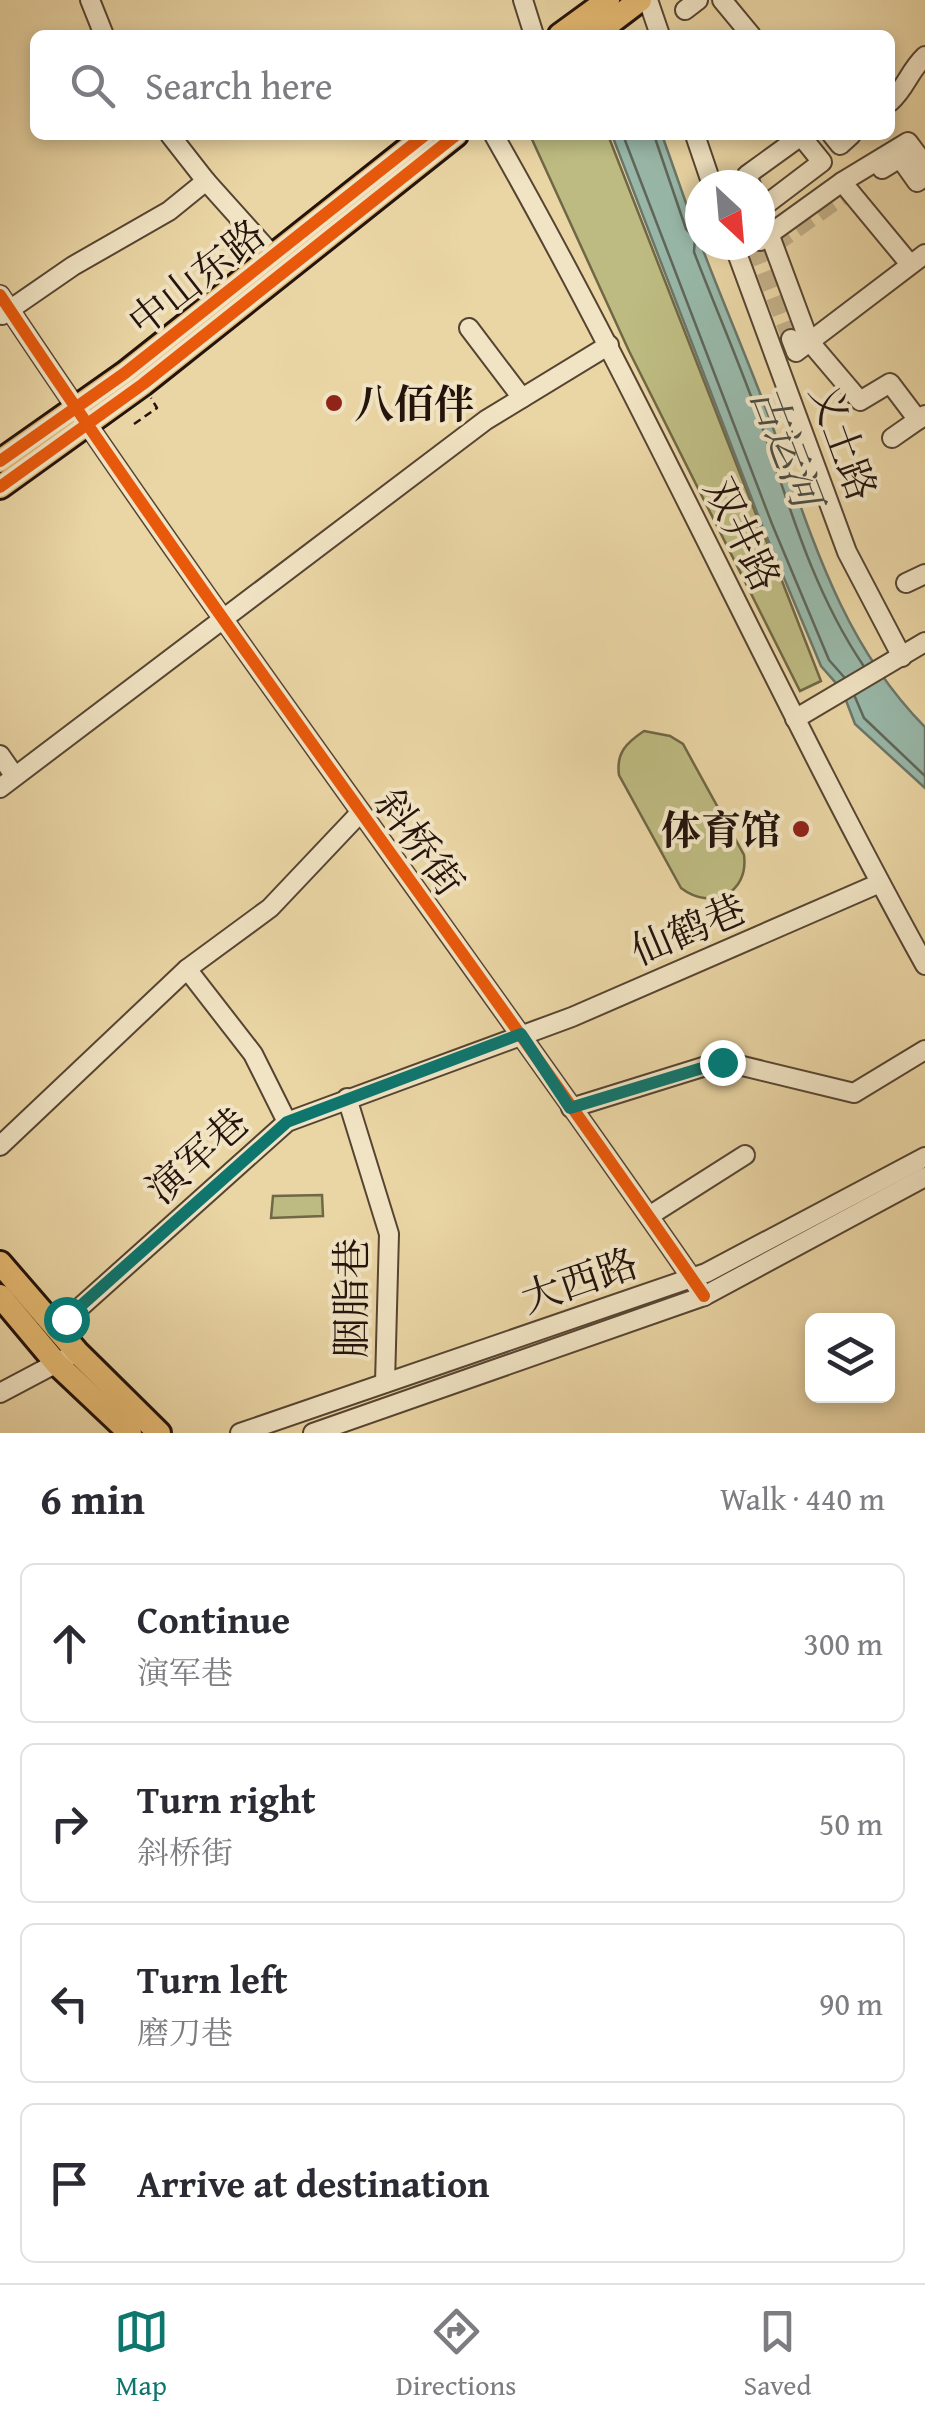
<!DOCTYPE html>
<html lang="en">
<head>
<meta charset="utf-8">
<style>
  body { margin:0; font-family:"Gentium Book Plus","Noto Serif SC",serif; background:#f2f2f3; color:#2b2b33 }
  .controls { position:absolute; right:30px; bottom:30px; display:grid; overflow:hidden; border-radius:15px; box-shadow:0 5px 15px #0003 }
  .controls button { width:90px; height:90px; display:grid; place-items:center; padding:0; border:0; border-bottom:2px solid #e1e1e2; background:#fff; color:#2b2b33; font:50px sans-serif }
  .compass { position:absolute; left:685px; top:170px; width:90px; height:90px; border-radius:50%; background:#fff; box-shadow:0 5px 15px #0003; rotate:154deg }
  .stop { position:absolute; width:30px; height:30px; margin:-22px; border:8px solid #0f766e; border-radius:50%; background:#fff }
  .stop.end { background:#0f766e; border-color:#fff; box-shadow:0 2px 10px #0008 }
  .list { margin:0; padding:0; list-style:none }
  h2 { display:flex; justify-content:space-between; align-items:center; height:130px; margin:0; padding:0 40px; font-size:42px }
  h2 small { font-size:32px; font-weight:400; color:#7c7c81 }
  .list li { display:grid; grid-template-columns:65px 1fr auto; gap:30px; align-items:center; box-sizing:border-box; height:160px; margin:0 20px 20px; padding:0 20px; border:2px solid #e1e1e2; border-radius:15px }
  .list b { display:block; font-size:38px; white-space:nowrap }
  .list p { margin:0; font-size:32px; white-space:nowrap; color:#7c7c81 }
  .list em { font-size:32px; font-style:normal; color:#7c7c81 }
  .icon { flex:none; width:55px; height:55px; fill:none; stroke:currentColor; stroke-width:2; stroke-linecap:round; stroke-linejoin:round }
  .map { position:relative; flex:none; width:925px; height:1433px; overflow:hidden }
  .search { position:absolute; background:#fff; box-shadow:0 5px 15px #0003; left:30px; right:30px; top:30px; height:110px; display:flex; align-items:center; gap:25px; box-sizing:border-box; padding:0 35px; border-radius:15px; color:#7c7c81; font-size:38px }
  .sheet { height:850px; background:#fff }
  nav { display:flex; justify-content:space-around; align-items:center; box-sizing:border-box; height:140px; border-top:2px solid #e1e1e2; background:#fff; font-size:28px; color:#7c7c81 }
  nav a { display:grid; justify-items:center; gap:5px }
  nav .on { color:#0f766e }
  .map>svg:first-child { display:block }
  .green { fill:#bdbb81; stroke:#706746; stroke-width:2.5 }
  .water { fill:#98b8a9; stroke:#6a766a; stroke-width:2.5 }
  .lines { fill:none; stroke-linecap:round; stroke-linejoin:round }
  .shore { stroke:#5e665a; stroke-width:2.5 }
  .minor-tunnel { stroke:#c2ae86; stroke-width:18; stroke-dasharray:18 9; stroke-linecap:butt }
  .minor-casing { stroke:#564432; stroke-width:22 }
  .major-casing { stroke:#24130c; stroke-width:28 }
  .path { stroke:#24130c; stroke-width:2.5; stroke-dasharray:8 5; stroke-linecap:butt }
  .minor { stroke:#f1e4c4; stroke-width:18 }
  .major { stroke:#e5ba72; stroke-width:22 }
  .cycleway-casing { stroke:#f1e4c4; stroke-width:19 }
  .cycleway { stroke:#e8590c; stroke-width:12 }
  .route { stroke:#0f766e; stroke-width:12 }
  .poi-dot { fill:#8f2418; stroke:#f1e4c4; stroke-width:4 }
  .labels { text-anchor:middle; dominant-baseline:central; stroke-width:8; stroke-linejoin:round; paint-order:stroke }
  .street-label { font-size:40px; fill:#24130c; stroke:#f1e4c4 }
  .poi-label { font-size:40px; font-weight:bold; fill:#24130c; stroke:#f1e4c4; text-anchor:start }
  .water-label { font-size:42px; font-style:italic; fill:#4d4d43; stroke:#f1e4c4 }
</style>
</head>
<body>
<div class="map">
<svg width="925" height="1433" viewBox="0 0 925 1433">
  <rect width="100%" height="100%" fill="#ead5a4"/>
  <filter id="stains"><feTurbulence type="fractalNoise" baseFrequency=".002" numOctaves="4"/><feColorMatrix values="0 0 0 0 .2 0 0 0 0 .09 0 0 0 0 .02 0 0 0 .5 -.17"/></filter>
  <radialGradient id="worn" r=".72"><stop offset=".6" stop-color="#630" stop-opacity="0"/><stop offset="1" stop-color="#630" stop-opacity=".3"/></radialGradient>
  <g class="green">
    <path d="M530,135H608L821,681L800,691L629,351Z"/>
    <path d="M644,731L670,736L683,744L744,855C749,894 711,911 681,888L619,775C616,753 626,743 644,731Z"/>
    <path d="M322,1195L323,1216L271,1218L273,1196Z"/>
  </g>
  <path class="water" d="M612,135H662C675,171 687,207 700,242C722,301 750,364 772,425C811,534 841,642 925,727V788L855,724L842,690L821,666L763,528Z"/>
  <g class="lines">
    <g class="shore">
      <path d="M623,135L772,524L829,660L844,677"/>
      <path d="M654,135L686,229L695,238L694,252C717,312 743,371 764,432C791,512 815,594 863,665"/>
      <path d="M855,697L864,718L925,776"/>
    </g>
    <path class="minor-tunnel" d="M791,339L759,255L862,182"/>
    <g class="minor-casing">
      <g id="minor">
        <path d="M90,0L104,35"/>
        <path d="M523,0L534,35"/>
        <path d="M648,0L660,35"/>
        <path d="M722,0L751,35"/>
        <path d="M685,10L698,0"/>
        <path d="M890,102C906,88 909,71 925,56"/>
        <path d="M170,135L206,181L275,258"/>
        <path d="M494,135C648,406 774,692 925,965"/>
        <path d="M695,135L712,185"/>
        <path d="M832,135L840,145L851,135"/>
        <path d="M882,169L900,158L917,182L925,177"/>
        <path d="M842,182L908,142L925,165"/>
        <path d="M751,185L747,175L801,136L822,162L760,209L809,341L860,401L890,383L918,420"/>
        <path d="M760,241L842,182L909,263"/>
        <path d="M734,245L847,552L902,657"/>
        <path d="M0,295C226,635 473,960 704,1296"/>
        <path d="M2,315L73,266L169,211L206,181"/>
        <path d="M469,328L522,398"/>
        <path d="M791,339L796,352L925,254"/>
        <path d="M892,438L925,415"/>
        <path d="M906,583L925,574"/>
        <path d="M795,719L925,642"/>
        <path d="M0,755L14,775"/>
        <path d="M0,788L486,420L609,345"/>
        <path d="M187,969L253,1054L287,1122"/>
        <path d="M347,1098L389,1234L385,1383"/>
        <path d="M571,1108L722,1061L854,1093L925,1050"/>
        <path d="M0,1146L187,969L270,908L359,814"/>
        <path d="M649,1216L745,1155"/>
        <path d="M57,1328L287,1122L572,1017L880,883"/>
        <path d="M0,1393L68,1357"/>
        <path d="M240,1433L706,1273L925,1157"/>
        <path d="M313,1433L704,1296L925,1177"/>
      </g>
    </g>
    <g class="major-casing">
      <g id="major">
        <path d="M560,35L608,0"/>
        <path d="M594,35L640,0"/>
        <path d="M0,461L125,373L425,135"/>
        <path d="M0,487L143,384L456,135"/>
        <path d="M0,1263L77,1352L159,1433"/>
        <path d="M0,1296L57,1364L130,1433"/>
      </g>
    </g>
    <path class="path" d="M134,424L157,408L151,398"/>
    <use href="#minor" class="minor"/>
    <use href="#major" class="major"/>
    <g class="cycleway-casing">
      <g id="cycleway">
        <path d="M0,295C226,635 473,960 704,1296"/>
        <path d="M0,461L125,373L425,135"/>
        <path d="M0,487L143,384L456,135"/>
      </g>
    </g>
    <use href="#cycleway" class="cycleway"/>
  </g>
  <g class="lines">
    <path class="route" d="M66,1319L287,1122L521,1034L570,1108L722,1062"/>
  </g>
  <g class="poi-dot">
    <circle cx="334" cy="403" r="10"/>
    <circle cx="801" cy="829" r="10"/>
  </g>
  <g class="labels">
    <g class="street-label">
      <text transform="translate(196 277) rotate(-38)">中山东路</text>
      <text transform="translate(844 442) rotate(70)">义土路</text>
      <text transform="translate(743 534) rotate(64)">双井路</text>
      <text transform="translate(420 842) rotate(54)">斜桥街</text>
      <text transform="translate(688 929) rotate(-23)">仙鹤巷</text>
      <text transform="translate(197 1155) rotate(-42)">演军巷</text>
      <text transform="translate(579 1280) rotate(-19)">大西路</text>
      <text transform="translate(350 1298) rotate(-90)">胭脂巷</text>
    </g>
    <g class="poi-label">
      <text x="354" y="403">八佰伴</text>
      <text x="781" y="829" text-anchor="end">体育馆</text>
    </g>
    <g class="water-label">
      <text transform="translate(787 446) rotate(69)">古运河</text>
    </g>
  </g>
  <rect width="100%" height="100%" filter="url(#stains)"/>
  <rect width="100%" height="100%" fill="url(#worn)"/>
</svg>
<div class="controls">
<button><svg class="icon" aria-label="layers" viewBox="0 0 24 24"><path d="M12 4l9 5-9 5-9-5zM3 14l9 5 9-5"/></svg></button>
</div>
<svg class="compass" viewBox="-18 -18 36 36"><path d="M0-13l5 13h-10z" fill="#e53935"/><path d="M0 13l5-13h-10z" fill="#7c7c81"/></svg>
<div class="stop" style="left:66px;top:1319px"></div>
<div class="stop end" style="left:722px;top:1062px"></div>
<div class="search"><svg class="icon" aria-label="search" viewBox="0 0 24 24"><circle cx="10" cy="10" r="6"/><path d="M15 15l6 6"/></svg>Search here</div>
</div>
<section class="sheet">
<h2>6 min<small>Walk · 440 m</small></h2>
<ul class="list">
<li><svg class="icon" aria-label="ahead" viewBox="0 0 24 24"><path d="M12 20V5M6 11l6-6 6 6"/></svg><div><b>Continue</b><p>演军巷</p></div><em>300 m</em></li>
<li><svg class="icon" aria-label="right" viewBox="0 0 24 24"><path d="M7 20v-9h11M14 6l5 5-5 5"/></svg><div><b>Turn right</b><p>斜桥街</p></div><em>50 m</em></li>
<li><svg class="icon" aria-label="left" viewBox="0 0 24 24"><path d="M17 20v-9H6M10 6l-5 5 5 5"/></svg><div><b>Turn left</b><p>磨刀巷</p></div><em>90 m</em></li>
<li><svg class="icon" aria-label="arrive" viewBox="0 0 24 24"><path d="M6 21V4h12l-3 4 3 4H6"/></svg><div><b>Arrive at destination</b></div></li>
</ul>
</section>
<nav>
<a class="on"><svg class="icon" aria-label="map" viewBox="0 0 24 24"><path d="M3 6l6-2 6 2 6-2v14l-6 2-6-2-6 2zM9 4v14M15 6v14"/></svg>Map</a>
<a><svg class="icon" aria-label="directions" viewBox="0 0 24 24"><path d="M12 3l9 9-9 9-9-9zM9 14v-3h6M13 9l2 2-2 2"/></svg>Directions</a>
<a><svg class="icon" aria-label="saved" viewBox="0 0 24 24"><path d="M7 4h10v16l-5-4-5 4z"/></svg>Saved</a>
</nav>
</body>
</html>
